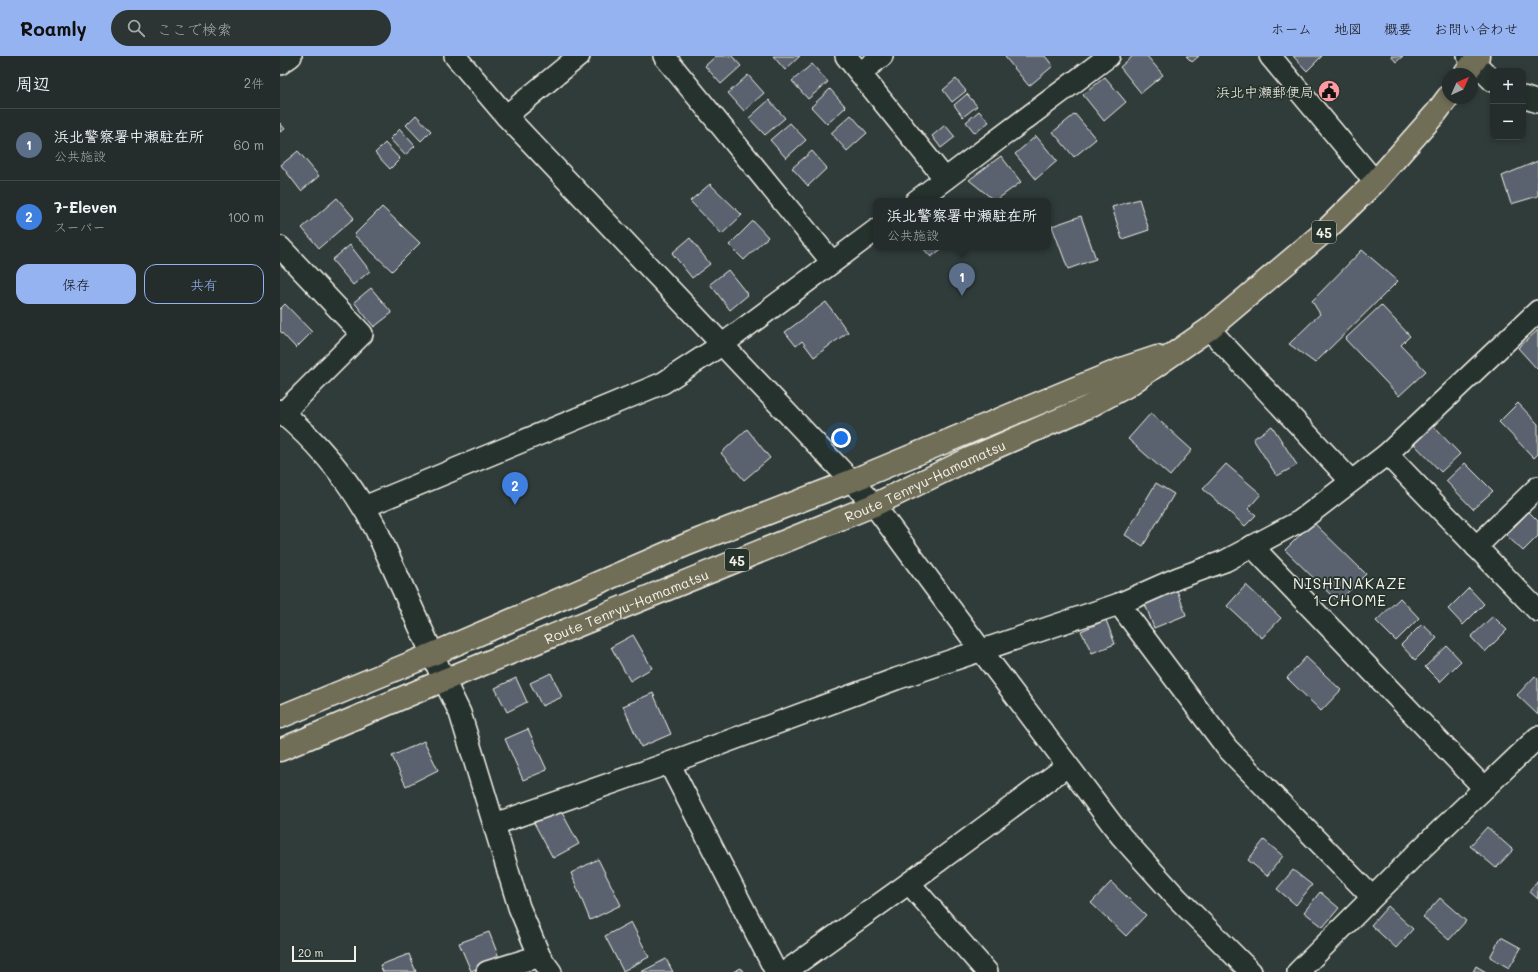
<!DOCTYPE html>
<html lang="ja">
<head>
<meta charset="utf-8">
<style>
  body { margin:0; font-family:Mali,"Klee One",sans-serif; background:#2c3534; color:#f1f3f6 }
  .controls { position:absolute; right:12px; top:12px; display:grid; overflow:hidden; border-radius:8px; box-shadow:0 2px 6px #0003 }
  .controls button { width:36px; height:36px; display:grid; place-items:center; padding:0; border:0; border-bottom:1px solid #414948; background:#242d2c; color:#f1f3f6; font:20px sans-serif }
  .compass { position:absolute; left:1162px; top:12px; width:36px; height:36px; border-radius:50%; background:#242d2c; box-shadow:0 2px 6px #0003; rotate:45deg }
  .scale { position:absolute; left:12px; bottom:10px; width:64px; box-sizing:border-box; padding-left:4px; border:2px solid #f4f1e8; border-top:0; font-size:11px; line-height:14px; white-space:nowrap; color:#f4f1e8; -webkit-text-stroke:3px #26332d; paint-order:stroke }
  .you { position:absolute; left:561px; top:382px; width:14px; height:14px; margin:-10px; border:3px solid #fff; border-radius:50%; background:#1a73e8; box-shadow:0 0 0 6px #1a73e833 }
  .badge { display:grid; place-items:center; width:26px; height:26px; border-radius:50%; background:#95b2f1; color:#fff; font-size:13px; font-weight:700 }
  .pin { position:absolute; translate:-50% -33px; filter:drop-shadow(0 1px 2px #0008) }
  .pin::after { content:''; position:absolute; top:21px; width:14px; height:12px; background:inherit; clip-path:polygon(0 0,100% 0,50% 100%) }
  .popup { position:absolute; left:593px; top:142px; width:178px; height:52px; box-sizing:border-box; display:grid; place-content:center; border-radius:8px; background:#242d2c; filter:drop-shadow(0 1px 3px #0005); font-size:13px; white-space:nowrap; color:#a3a8a9 }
  .popup b { font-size:15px; color:#f1f3f6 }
  .popup::after { content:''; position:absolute; left:50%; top:100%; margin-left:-8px; border:8px solid transparent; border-top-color:#242d2c }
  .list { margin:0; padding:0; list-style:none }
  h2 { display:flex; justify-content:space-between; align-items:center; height:52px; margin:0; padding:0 16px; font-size:17px }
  h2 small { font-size:13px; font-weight:400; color:#a3a8a9 }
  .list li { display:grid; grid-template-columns:26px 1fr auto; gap:12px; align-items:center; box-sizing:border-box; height:72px; padding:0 16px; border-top:1px solid #414948 }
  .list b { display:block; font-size:15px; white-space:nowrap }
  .list p { margin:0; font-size:13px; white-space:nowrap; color:#a3a8a9 }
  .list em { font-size:13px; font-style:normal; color:#a3a8a9 }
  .actions { display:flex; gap:8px; padding:12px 16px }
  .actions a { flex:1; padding:9px 0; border:1px solid #95b2f1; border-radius:12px; text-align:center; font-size:14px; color:#95b2f1 }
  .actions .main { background:#95b2f1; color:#111 }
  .icon { flex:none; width:22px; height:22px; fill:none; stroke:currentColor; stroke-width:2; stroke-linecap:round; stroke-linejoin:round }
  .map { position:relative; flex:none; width:1258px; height:916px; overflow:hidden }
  header { display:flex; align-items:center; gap:24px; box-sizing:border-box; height:56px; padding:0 20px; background:#95b2f1; color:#111 }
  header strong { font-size:19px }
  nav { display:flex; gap:22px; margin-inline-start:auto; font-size:14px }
  .search { width:280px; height:36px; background:#2c3534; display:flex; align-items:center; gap:10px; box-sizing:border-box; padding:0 14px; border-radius:22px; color:#a3a8a9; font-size:15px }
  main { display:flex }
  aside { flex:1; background:#242d2c }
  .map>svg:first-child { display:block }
  .building { fill:#5a6270; stroke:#f4f1e8 }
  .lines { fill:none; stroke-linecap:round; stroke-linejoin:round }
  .street-casing { stroke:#f4f1e8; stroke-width:24 }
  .secondary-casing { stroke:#f4f1e8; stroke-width:25 }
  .primary-casing { stroke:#f4f1e8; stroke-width:25 }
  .street { stroke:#26332d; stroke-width:21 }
  .secondary { stroke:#26332d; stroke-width:22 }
  .primary { stroke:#716e59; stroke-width:22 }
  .labels { text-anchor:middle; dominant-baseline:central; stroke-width:3.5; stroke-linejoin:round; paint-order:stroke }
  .shield { fill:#26332d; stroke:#b6b8b0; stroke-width:1 }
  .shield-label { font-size:13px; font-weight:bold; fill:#f4f1e8 }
  .poi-label { font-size:14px; fill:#f4f1e8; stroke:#26332d; text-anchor:end }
  .street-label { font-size:14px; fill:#f4f1e8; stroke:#26332d }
  .neighbourhood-label { font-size:15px; letter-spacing:1px; fill:#f4f1e8; stroke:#26332d }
</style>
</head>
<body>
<header>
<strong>Roamly</strong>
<div class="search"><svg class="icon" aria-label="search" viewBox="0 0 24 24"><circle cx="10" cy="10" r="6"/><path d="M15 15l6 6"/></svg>ここで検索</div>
<nav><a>ホーム</a><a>地図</a><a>概要</a><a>お問い合わせ</a></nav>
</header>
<main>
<aside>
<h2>周辺<small>2件</small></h2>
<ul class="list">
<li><span class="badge" style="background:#5c6f8a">1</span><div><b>浜北警察署中瀬駐在所</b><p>公共施設</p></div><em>60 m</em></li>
<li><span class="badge" style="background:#3f7fe0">2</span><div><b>7-Eleven</b><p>スーパー</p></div><em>100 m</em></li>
</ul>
<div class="actions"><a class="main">保存</a><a>共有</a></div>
</aside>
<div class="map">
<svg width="1258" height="916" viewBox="0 0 1258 916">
  <rect width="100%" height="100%" fill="#303c3a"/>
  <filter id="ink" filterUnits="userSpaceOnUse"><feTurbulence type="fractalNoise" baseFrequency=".025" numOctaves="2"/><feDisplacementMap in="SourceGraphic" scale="8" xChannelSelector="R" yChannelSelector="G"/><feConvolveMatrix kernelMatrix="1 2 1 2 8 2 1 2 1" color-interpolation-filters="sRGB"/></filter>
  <g filter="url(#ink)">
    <g class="building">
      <path d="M436,0H452L461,10L441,28L425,10Z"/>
      <path d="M493,0H520L505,14Z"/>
      <path d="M726,0H765L773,10L749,30L725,1Z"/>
      <path d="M853,0H867L883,19L861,37L840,11Z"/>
      <path d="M906,0H919L912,6Z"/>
      <path d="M1013,0H1042L1027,15Z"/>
      <path d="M1111,0H1123L1116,6Z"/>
      <path d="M532,8L548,26L528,43L512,25Z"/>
      <path d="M468,19L484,37L464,55L448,37Z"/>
      <path d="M825,21L846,46L824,65L803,39Z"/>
      <path d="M676,23L686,35L672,46L663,34Z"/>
      <path d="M550,33L566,51L547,68L531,51Z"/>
      <path d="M687,38L697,50L683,61L674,49Z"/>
      <path d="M489,44L505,62L485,79L469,62Z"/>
      <path d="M699,55L709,66L695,77L686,66Z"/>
      <path d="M795,58L816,83L794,101L773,76Z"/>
      <path d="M136,59L151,75L141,85L126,69Z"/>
      <path d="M571,59L587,77L567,95L551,77Z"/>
      <path d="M0,67L5,73L0,76Z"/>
      <path d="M510,67L526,84L506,102L490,84Z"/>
      <path d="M665,69L675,81L661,92L652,80Z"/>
      <path d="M120,73L135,90L125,99L110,83Z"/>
      <path d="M756,80L777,105L756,123L735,98Z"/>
      <path d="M105,87L120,103L110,113L95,97Z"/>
      <path d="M18,95L39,120L21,135L1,109Z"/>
      <path d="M532,95L547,112L528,130L512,112Z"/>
      <path d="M721,100L741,126L715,145L689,124Z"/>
      <path d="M1258,105V140L1231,148L1222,120Z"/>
      <path d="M430,128L462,159L442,178L410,145Z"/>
      <path d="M57,142L74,162L39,192L22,172Z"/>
      <path d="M859,143L869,174L842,183L832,151Z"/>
      <path d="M102,151L140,187L112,215L74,179Z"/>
      <path d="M801,160L816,203L788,213L772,170Z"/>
      <path d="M473,165L488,181L464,204L449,189Z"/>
      <path d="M410,182L430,208L412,222L392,197Z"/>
      <path d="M70,189L90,215L73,229L52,204Z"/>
      <path d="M642,191H664L651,201Z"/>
      <path d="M1082,194L1118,225L1035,307L1009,288L1040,258L1032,245Z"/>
      <path d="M448,214L468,239L450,254L430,228Z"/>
      <path d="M91,232L112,257L94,271L74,246Z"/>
      <path d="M546,246L568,276L534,301L522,285L516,290L505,276Z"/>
      <path d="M5,248L32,276L16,292L0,275V253Z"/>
      <path d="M1101,249L1130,280L1121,289L1146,315L1119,340L1065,283Z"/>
      <path d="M1258,274V312L1257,313L1238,292Z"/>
      <path d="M1238,347L1258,368V398L1254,402L1219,366Z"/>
      <path d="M871,357L912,394L890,420L848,383Z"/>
      <path d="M992,370L1017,409L997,420L973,383Z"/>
      <path d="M1153,370L1180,398L1161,416L1134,388Z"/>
      <path d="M467,373L490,402L464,424L441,397Z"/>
      <path d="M1185,407L1213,435L1193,453L1166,425Z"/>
      <path d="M946,408L981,438L968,453L976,459L965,470L923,433Z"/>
      <path d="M876,427L894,438L863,490L845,479Z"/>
      <path d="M1249,456L1258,465V480L1243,495L1226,479Z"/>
      <path d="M1033,466L1086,518L1058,546L1005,494Z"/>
      <path d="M966,529L1001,562L982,582L947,550Z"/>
      <path d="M1189,532L1204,548L1183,569L1168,553Z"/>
      <path d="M897,534L906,559L874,572L865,548Z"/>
      <path d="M1120,542L1139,562L1116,585L1096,565Z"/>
      <path d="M1213,560L1227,574L1205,596L1191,581Z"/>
      <path d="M826,564L835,588L812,597L801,575Z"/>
      <path d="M1142,568L1157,582L1135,604L1121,589Z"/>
      <path d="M353,579L372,612L350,625L331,591Z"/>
      <path d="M1167,590L1181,605L1160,626L1145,611Z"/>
      <path d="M1026,601L1061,634L1041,655L1007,622Z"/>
      <path d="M271,617L282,641L262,650L250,627Z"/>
      <path d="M1255,620L1258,623V659L1237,639Z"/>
      <path d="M236,622L247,646L227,656L215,632Z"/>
      <path d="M373,637L391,678L361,691L343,650Z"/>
      <path d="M248,673L267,714L243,724L225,683Z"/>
      <path d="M144,685L158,714L126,730L112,700Z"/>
      <path d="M280,753L299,788L273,802L254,767Z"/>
      <path d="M1207,771L1233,794L1216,812L1190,790Z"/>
      <path d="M984,784L1003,800L987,820L968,804Z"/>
      <path d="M318,803L341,849L310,864L291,817Z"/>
      <path d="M1013,814L1032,829L1016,849L997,833Z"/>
      <path d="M1258,824V843L1249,835Z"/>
      <path d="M831,826L866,859L846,880L811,847Z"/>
      <path d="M1040,836L1059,852L1043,871L1024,856Z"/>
      <path d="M1160,842L1186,865L1169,884L1143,861Z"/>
      <path d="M1108,850L1133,873L1116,892L1091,869Z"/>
      <path d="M351,866L369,901L343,915L325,880Z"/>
      <path d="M209,876L220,904L191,915L179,887Z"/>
      <path d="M1221,881L1241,892L1229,912L1210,901Z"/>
      <path d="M129,898L136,916H103L100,909Z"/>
      <path d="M386,903L393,916H361Z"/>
      <path d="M1196,910L1206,916H1193Z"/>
      <path d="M461,912L463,916H453Z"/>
    </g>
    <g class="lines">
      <g class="street-casing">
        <g id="street">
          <path d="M175,0L226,60L594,449L701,594L841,780L897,842L971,916"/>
          <path d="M384,0L552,206"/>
          <path d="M566,0L665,123"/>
          <path d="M990,0L1095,126"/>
          <path d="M1188,0L1213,25"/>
          <path d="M0,8L11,0"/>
          <path d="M580,17L602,0"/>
          <path d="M1243,41L1258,46"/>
          <path d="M226,60L299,0"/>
          <path d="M636,145L829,0"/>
          <path d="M0,191L82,278L3,357"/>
          <path d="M929,273L1071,425"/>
          <path d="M1107,398L1258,555"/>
          <path d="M84,451L383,327L443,288L596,174"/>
          <path d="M972,490L1204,732"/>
          <path d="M1196,491L1258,431"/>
          <path d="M839,548L947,692L1092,841"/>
          <path d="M164,624L180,657L239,851L260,901L271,916"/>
          <path d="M389,707L496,916"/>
          <path d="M215,768L389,707L616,623L839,548L898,522L945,505L1020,465L1107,398L1258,255"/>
          <path d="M629,827L707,916"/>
          <path d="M207,916L246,904L260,901"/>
          <path d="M505,916L629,827L787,710"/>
          <path d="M1018,916L1140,794L1258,681"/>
        </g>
      </g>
      <g class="secondary-casing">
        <path id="secondary" d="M0,355C40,388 72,428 96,473L164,624"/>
      </g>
      <g class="primary-casing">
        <g id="primary">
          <path d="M1185,18L1198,0"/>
          <path d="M0,661L153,598L408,488L571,425L793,333L847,311L877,301"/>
          <path id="s1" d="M0,694L164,624L594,449L691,402L808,351L847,330L929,273L1044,176L1095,126L1156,57L1168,41"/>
        </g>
      </g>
      <use href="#street" class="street"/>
      <use href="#secondary" class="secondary"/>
      <use href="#primary" class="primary"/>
    </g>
  </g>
  <defs>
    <g id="civic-disc" transform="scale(1.15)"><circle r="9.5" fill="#ff9aa2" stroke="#26332d"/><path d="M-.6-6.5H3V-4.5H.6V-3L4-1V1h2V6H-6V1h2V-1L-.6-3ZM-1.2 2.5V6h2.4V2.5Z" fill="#111"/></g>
  </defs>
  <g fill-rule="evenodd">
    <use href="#civic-disc" x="1049" y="35"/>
  </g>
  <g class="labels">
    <g class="shield">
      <rect x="1032" y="165" width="24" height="22" rx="3"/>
      <rect x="445" y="493" width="24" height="22" rx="3"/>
    </g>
    <g class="shield-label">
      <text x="1044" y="176">45</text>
      <text x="457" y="504">45</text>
    </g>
    <g class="poi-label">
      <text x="1034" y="35">浜北中瀬郵便局</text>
    </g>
    <g class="street-label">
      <text stroke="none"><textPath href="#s1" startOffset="699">Route Tenryu-Hamamatsu</textPath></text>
      <text stroke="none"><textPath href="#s1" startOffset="375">Route Tenryu-Hamamatsu</textPath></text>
    </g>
    <g class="neighbourhood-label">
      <text x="1070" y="527">NISHINAKAZE<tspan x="1070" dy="17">1-CHOME</tspan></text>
    </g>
  </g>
</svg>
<div class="controls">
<button>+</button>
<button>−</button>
</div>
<svg class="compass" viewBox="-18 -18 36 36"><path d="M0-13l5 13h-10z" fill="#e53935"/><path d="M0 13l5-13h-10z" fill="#a3a8a9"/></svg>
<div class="scale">20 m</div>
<div class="you"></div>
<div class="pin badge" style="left:682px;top:240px;background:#5c6f8a">1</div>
<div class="popup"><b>浜北警察署中瀬駐在所</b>公共施設</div>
<div class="pin badge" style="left:235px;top:449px;background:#3f7fe0">2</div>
</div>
</main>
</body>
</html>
